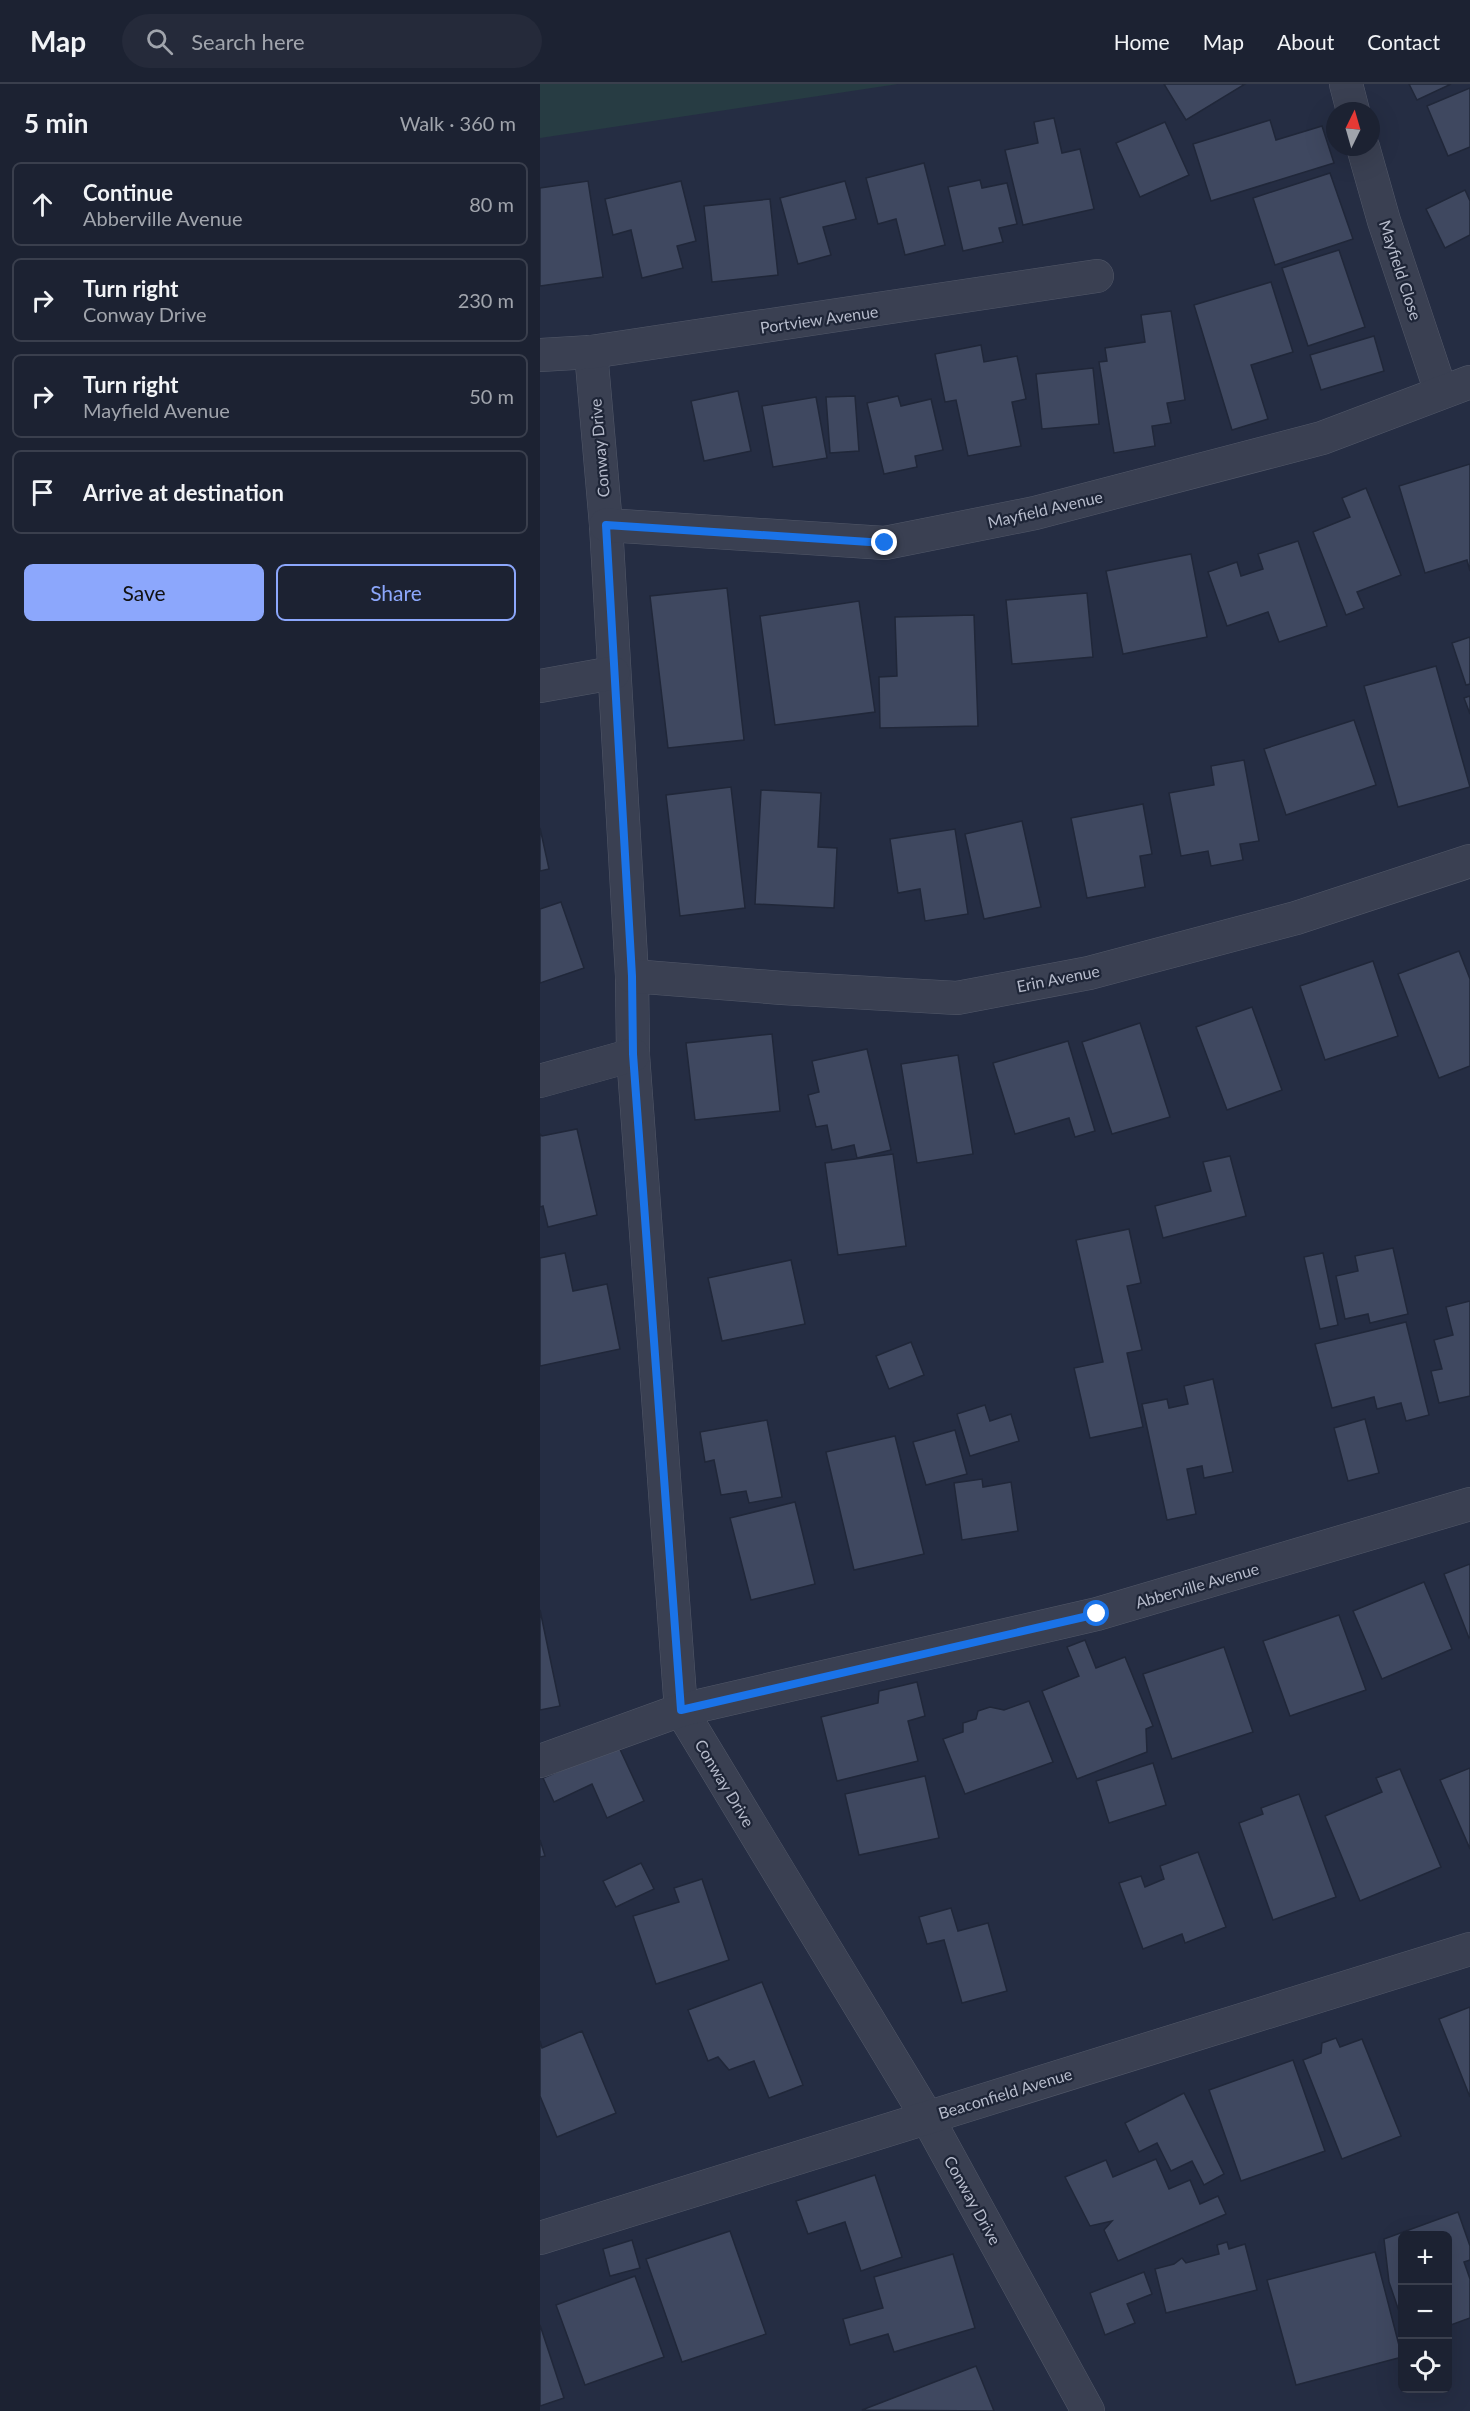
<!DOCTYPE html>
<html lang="en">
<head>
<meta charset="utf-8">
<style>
  body { margin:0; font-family:Lato,sans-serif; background:#252a3a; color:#f1f3f6 }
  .controls { position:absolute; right:18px; bottom:18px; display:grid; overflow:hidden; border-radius:9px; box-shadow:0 6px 24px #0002 }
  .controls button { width:54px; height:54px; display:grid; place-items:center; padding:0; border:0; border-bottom:2px solid #3a3f4d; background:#1c2232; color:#f1f3f6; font:30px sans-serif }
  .compass { position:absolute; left:786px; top:18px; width:54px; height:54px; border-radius:50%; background:#1c2232; box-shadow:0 6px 24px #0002; rotate:5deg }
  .stop { position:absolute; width:18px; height:18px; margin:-14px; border:4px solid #1a73e8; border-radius:50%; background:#fff }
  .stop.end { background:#1a73e8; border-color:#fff; box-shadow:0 2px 6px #0008 }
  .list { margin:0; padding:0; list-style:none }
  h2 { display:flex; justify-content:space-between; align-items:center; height:78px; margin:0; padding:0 24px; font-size:26px }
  h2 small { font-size:20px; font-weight:400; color:#a0a4ac }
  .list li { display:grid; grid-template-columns:39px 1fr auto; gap:18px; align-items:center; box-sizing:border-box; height:84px; margin:0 12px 12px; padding:0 12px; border:2px solid #3a3f4d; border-radius:9px }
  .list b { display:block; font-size:22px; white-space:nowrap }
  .list p { margin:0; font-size:20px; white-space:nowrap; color:#a0a4ac }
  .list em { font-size:20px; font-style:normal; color:#a0a4ac }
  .actions { display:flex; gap:12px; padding:18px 24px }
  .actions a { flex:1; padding:14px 0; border:2px solid #8ca7fc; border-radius:9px; text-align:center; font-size:21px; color:#8ca7fc }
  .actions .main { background:#8ca7fc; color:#111 }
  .icon { flex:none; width:33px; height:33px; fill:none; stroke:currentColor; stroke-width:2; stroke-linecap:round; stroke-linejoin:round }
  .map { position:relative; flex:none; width:930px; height:2327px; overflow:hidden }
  header { display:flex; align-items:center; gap:36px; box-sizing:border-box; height:84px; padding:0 30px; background:#1c2232; border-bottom:2px solid #3a3f4d }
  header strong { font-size:28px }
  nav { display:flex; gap:33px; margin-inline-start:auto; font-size:21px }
  .search { width:420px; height:54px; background:#252a3a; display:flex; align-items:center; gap:15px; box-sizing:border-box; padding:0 21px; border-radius:33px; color:#a0a4ac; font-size:22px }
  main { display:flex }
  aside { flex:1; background:#1c2232 }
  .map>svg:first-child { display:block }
  .green { fill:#273c43 }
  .building { fill:#3f4860; stroke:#202739; stroke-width:1.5 }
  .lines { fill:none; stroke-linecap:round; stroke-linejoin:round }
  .minor-casing { stroke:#525869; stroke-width:34 }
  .tertiary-casing { stroke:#525869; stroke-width:34 }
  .minor { stroke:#3a4052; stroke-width:33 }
  .tertiary { stroke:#3a4052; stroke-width:33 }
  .route { stroke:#1a73e8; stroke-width:8 }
  .labels { text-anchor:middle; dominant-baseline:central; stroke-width:4.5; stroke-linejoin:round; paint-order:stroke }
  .street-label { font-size:16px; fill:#b7bccc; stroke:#1e2537 }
</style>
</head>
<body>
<header>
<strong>Map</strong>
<div class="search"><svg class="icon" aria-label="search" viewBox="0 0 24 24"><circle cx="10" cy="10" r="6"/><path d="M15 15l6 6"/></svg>Search here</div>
<nav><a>Home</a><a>Map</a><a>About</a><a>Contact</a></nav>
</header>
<main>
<aside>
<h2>5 min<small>Walk · 360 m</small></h2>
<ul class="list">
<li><svg class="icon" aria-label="ahead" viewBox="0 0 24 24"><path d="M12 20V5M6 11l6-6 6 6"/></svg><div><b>Continue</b><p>Abberville Avenue</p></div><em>80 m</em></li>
<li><svg class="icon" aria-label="right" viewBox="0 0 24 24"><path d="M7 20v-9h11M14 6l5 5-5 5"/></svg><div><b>Turn right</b><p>Conway Drive</p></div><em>230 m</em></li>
<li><svg class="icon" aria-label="right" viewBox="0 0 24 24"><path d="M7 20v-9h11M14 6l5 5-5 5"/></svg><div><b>Turn right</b><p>Mayfield Avenue</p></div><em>50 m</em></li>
<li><svg class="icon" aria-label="arrive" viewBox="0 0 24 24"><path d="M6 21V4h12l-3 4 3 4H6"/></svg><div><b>Arrive at destination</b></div></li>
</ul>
<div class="actions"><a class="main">Save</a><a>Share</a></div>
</aside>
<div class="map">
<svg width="930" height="2327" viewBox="0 0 930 2327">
  <rect width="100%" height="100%" fill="#252d43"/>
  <path class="green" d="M0,0H358L0,54Z"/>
  <g class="building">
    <path d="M624,0H705L646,36Z"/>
    <path d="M869,0H911L877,16Z"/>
    <path d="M930,4V63L908,72L887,22Z"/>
    <path d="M514,34L522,69L540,65L554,125L483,141L465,66L498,59L494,38Z"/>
    <path d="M730,36L736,56L782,42L794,79L671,117L653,60Z"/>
    <path d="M625,38L649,91L600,113L576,59Z"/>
    <path d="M384,79L405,161L365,171L356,135L338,140L326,94Z"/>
    <path d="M790,89L813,155L735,181L713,114Z"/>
    <path d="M440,96L442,104L467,99L477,140L459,144L463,158L423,167L408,103Z"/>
    <path d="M48,97L63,193L0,202V104Z"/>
    <path d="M141,97L156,157L137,162L143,184L102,194L91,146L73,151L65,115Z"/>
    <path d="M305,97L316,135L283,143L291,171L258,180L240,114Z"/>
    <path d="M925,106L930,117V151L905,164L886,125Z"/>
    <path d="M230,115L238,191L172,198L164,122Z"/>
    <path d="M799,166L825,243L768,262L742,184Z"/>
    <path d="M731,198L753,268L711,281L728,335L692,346L654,221Z"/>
    <path d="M631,227L645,316L627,319L631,339L612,342L615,362L574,369L559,278L567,277L565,264L605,258L601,231Z"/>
    <path d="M834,252L844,287L781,306L770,271Z"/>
    <path d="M441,261L444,278L477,272L486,315L472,318L481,362L428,372L416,316L405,318L395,270Z"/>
    <path d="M553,284L559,340L502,345L496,290Z"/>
    <path d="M198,307L211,367L164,377L151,317Z"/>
    <path d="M315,312L319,367L290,369L286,313Z"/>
    <path d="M358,312L361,322L391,315L403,366L375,372L377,383L344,390L327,319Z"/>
    <path d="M276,313L287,374L233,383L222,322Z"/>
    <path d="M930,380V487L927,476L885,489L859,402Z"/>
    <path d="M826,404L861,491L817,508L824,524L806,531L773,448L810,433L802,414Z"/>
    <path d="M758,457L787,542L739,558L728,528L687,542L668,488L697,478L701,492L723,485L718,470Z"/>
    <path d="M651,470L667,553L583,570L566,487Z"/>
    <path d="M187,504L204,656L128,664L110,512Z"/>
    <path d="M547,509L553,573L472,580L466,516Z"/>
    <path d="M319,517L335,628L235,641L220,532Z"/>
    <path d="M434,531L438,642L340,644L339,593L357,592L355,533Z"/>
    <path d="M930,553V600L926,601L912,559Z"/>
    <path d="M896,582L930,703L858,723L824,602Z"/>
    <path d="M930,612V630L924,614Z"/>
    <path d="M814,636L836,701L746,731L724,665Z"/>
    <path d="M704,676L719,757L700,760L703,776L671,782L668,767L641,772L629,709L674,701L671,682Z"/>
    <path d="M191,703L205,824L140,832L126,711Z"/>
    <path d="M221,706L281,709L278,763L297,764L294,824L215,820Z"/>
    <path d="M603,720L612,770L600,772L605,803L547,814L531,734Z"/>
    <path d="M482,737L501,823L444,835L425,750Z"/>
    <path d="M0,744L9,785L0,787Z"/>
    <path d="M415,745L428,830L385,837L380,805L358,809L350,755Z"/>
    <path d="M21,818L44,884L0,899V825Z"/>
    <path d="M919,867L930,895V982L899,994L858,890Z"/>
    <path d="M833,877L858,952L785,976L760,902Z"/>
    <path d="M712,923L742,1006L687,1026L656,943Z"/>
    <path d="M600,939L630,1033L572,1050L542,958Z"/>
    <path d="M232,950L240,1027L155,1036L146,959Z"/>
    <path d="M528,957L555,1047L535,1053L529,1034L475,1050L453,979Z"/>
    <path d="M327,965L351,1066L317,1074L314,1061L292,1066L287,1041L276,1043L268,1011L279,1008L272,977Z"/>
    <path d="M418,971L433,1070L377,1079L361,980Z"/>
    <path d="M37,1045L57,1131L8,1143L3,1122L0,1123V1050L2,1052Z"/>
    <path d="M353,1070L366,1162L298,1171L285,1079Z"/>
    <path d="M690,1072L706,1132L623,1154L615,1122L671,1107L663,1078Z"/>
    <path d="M589,1145L601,1199L587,1202L602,1266L587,1269L603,1343L550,1354L534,1284L563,1278L536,1156Z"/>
    <path d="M853,1164L868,1230L830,1239L828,1230L805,1235L796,1192L818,1187L815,1172Z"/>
    <path d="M25,1169L33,1207L67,1200L80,1265L0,1282V1174Z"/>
    <path d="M783,1169L798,1241L780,1245L764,1173Z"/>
    <path d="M251,1176L265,1240L182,1257L168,1194Z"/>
    <path d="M930,1217V1312L899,1319L891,1287L902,1285L894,1256L913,1251L906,1223Z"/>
    <path d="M866,1238L889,1331L866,1337L861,1319L837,1325L834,1313L792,1324L775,1260Z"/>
    <path d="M371,1258L384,1291L349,1305L336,1272Z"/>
    <path d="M673,1295L693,1388L664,1394L662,1382L647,1385L656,1430L627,1436L602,1320L627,1315L629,1324L648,1320L644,1302Z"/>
    <path d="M445,1321L450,1337L471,1330L479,1357L430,1372L417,1330Z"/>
    <path d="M825,1335L839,1389L808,1397L794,1344Z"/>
    <path d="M227,1336L242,1413L209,1419L206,1407L181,1411L174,1376L165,1378L160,1348Z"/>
    <path d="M415,1346L427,1390L386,1401L373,1358Z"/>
    <path d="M355,1352L384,1470L314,1486L286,1368Z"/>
    <path d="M442,1395L443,1403L471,1398L478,1447L422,1456L414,1399Z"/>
    <path d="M255,1418L275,1500L211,1516L190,1434Z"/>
    <path d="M930,1480V1553L929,1554L904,1490Z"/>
    <path d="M884,1498L912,1565L842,1595L813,1527Z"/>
    <path d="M0,1526L20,1622L0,1626Z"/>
    <path d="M799,1531L826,1606L750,1632L723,1557Z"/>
    <path d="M545,1556L556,1584L585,1573L613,1642L606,1645L607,1668L537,1695L502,1607L539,1592L527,1563Z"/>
    <path d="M684,1563L713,1648L632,1675L603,1590Z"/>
    <path d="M377,1598L385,1632L368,1637L378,1677L297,1697L281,1633L338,1619L339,1607Z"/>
    <path d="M489,1617L513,1678L425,1710L403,1655L423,1648V1639L436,1635L438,1627L450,1623L464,1626Z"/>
    <path d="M78,1661L104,1717L67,1734L52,1700L14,1718L3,1694Z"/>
    <path d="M613,1679L626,1721L569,1739L556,1697Z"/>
    <path d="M930,1684V1765L900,1696Z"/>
    <path d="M860,1685L901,1783L820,1817L785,1732L842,1708L836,1694Z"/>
    <path d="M385,1692L399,1754L319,1771L305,1710Z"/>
    <path d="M759,1710L796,1813L733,1836L699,1739L723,1730L721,1724Z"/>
    <path d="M0,1756L5,1772L0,1773Z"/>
    <path d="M658,1768L686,1843L645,1859L642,1850L603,1865L579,1799L601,1792L605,1803L624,1795L620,1782Z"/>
    <path d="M101,1779L114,1805L76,1823L63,1797Z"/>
    <path d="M162,1795L189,1876L116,1900L93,1832L139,1818L134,1804Z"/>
    <path d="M411,1824L418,1847L448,1839L467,1907L422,1919L404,1856L387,1860L379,1833Z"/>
    <path d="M222,1898L263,2001L229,2014L214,1977L189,1986L178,1973L168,1977L148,1926Z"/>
    <path d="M930,1923V2013L899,1935Z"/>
    <path d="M42,1947L76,2029L17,2053L0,2012V1957L2,1964Z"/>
    <path d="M796,1954L800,1963L822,1955L861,2052L802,2075L763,1976L781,1969L782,1959Z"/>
    <path d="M753,1976L785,2067L701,2097L669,2006Z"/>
    <path d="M644,2009L684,2090L664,2101L652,2077L631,2087L617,2059L599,2068L585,2039Z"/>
    <path d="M616,2075L629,2105L650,2096L660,2120L678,2112L686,2130L578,2177L564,2146L572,2137L550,2142L525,2093L566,2076L573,2093Z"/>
    <path d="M335,2091L362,2173L321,2187L305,2138L268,2150L256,2117Z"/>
    <path d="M918,2128L930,2162V2176L924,2178L930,2195V2234L908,2242V2152H862V2236L849,2198L844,2155Z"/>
    <path d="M190,2147L226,2250L142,2278L106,2175Z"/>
    <path d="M92,2156L100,2184L70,2192L63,2165Z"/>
    <path d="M687,2158L689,2165L705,2160L717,2206L626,2229L615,2185L634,2180L642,2174L646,2179L679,2170L677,2161Z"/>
    <path d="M835,2168L862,2273L756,2301L727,2196Z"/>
    <path d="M413,2170L435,2244L354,2268L348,2250L310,2261L303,2235L343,2224L334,2193Z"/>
    <path d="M604,2188L612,2210L587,2220L595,2239L565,2251L550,2209Z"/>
    <path d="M95,2192L124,2273L45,2301L16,2221Z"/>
    <path d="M0,2241L24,2314L0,2322Z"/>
    <path d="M436,2282L454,2327L322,2326Z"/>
  </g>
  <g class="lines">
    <g class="minor-casing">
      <g id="minor">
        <path d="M806,0L813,27"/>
        <path d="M823,63L844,137L901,308"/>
        <path d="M51,268L66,441L92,892L93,971L141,1626L387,2033L548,2327"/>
        <path d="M0,271L51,268L557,192"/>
        <path d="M66,441L345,459L495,429L782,354L930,298"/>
        <path d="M0,602L73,589"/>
        <path d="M92,892L242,904L417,914L549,889L756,834L930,777"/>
        <path d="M0,997L93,971"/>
        <path d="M0,2154L930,1865"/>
      </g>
    </g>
    <g class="tertiary-casing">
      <path id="tertiary" d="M0,1677L141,1626L557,1530L930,1420"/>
    </g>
    <use href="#minor" class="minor"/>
    <use href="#tertiary" class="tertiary"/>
  </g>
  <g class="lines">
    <path class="route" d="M345,459L66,441L92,892L93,970L141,1626L557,1530"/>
  </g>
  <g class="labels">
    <g class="street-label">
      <text transform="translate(861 186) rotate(72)">Mayfield Close</text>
      <text transform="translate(279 235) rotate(-8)">Portview Avenue</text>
      <text transform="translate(59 364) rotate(-95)">Conway Drive</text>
      <text transform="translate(505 425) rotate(-13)">Mayfield Avenue</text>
      <text transform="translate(518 894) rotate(-11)">Erin Avenue</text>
      <text transform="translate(657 1501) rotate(-16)">Abberville Avenue</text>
      <text transform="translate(185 1699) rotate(59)">Conway Drive</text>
      <text transform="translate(465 2009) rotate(-17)">Beaconfield Avenue</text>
      <text transform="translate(433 2116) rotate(61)">Conway Drive</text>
    </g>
  </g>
</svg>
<div class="controls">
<button>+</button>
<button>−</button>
<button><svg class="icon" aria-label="locate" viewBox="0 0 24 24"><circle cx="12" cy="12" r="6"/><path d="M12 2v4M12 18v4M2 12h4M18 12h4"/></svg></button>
</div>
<svg class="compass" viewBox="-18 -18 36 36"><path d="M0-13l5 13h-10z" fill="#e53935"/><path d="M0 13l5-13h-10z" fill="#a0a4ac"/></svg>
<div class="stop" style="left:557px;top:1530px"></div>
<div class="stop end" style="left:345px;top:459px"></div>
</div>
</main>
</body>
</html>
